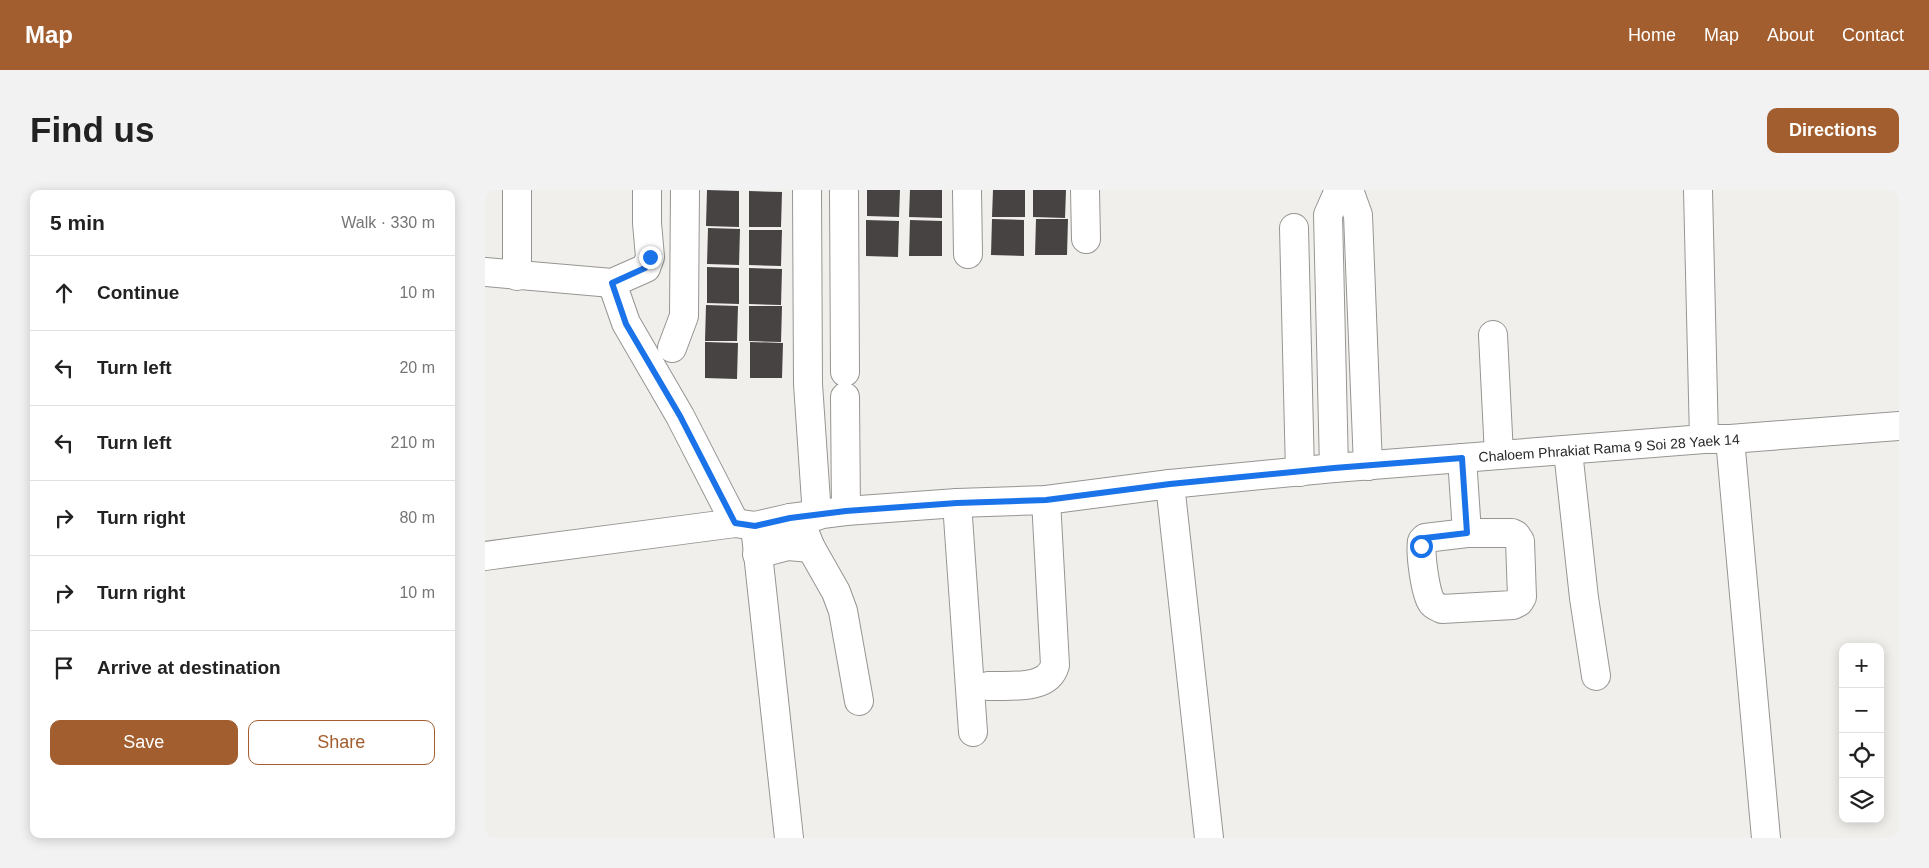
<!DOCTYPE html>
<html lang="en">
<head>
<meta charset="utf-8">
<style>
  body { margin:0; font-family:Helvetica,sans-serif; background:#f2f2f2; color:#222 }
  .controls { position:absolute; right:15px; bottom:15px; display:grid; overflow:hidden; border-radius:10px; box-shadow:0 2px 12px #0003 }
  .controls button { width:45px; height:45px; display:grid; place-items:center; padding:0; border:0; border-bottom:1px solid #e0e0e0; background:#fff; color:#222; font:25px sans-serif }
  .stop { position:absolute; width:15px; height:15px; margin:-11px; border:4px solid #1a73e8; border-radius:50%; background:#fff }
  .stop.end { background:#1a73e8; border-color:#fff; box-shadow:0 1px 5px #0008 }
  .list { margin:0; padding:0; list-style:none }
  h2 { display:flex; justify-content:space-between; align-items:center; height:65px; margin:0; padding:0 20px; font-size:21px }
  h2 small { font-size:16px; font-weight:400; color:#767676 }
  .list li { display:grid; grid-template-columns:32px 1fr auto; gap:15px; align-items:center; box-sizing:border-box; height:75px; padding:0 20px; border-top:1px solid #e0e0e0 }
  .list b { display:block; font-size:19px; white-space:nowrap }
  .list em { font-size:16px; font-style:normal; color:#767676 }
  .actions { display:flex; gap:10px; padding:15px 20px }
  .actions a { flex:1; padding:11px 0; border:1px solid #a25e2e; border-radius:10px; text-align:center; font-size:18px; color:#a25e2e }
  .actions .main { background:#a25e2e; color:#fff }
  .icon { flex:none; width:28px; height:28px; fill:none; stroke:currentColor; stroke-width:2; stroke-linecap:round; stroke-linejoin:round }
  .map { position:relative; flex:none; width:1414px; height:648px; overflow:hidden; border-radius:10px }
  header { display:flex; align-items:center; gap:30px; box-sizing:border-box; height:70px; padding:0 25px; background:#a25e2e; color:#fff }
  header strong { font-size:24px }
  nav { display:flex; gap:28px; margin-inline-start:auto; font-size:18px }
  .intro { display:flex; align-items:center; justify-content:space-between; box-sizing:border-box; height:120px; padding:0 30px }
  h1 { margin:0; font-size:35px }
  .button { padding:12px 22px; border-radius:10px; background:#a25e2e; color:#fff; font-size:18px; font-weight:700 }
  main { display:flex; gap:30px; padding:0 30px }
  aside { flex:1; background:#fff; border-radius:10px; box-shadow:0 2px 12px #0003 }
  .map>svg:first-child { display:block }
  .building { fill:#464342 }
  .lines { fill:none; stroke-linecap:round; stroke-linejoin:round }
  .minor-casing { stroke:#979592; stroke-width:30 }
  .minor { stroke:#fff; stroke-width:28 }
  .route { stroke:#1a73e8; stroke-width:6 }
  .labels { text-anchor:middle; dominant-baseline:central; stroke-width:5; stroke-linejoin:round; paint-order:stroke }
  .street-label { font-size:14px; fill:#2a2928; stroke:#fff }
</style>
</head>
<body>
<header>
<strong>Map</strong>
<nav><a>Home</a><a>Map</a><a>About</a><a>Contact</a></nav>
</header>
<div class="intro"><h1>Find us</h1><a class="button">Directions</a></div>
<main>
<aside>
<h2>5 min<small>Walk · 330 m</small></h2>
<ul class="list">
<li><svg class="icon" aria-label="ahead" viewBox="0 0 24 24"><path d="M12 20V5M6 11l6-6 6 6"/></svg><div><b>Continue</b></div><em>10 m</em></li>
<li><svg class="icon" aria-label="left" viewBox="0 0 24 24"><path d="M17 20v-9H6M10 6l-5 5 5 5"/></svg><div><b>Turn left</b></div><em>20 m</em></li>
<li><svg class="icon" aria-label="left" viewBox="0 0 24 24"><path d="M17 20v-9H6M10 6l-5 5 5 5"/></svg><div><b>Turn left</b></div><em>210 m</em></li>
<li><svg class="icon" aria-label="right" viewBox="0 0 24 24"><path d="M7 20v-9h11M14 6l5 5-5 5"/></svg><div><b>Turn right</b></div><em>80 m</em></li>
<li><svg class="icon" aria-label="right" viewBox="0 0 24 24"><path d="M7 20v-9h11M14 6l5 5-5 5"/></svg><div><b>Turn right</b></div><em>10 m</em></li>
<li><svg class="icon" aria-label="arrive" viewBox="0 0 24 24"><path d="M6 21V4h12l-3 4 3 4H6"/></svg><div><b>Arrive at destination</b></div></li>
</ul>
<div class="actions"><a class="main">Save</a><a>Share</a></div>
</aside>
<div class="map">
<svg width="1414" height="648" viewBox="0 0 1414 648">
  <rect width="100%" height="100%" fill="#f1efec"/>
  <g class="building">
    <path d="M222,0L254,1V37L221,36Z"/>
    <path d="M382,0H415L414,27L382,26Z"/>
    <path d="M425,0H457V28L424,27Z"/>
    <path d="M508,0H540V27H507Z"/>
    <path d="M548,0H581L580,28L548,27Z"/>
    <path d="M264,1L297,2L296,37H264Z"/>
    <path d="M507,29L539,30V66L506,65Z"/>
    <path d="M551,29H583L582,65H550Z"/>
    <path d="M381,30L414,31L413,67L381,66Z"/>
    <path d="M425,30L457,31V66H424Z"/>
    <path d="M223,38L255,39L254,75L222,74Z"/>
    <path d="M264,40H297L296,76L264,75Z"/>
    <path d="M222,77L254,78V114L222,113Z"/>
    <path d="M264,78L297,79L296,115L264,114Z"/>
    <path d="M221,115L253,116L252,151H220Z"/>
    <path d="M264,116H297L296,152L264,151Z"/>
    <path d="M220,152L253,153L252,189L220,188Z"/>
    <path d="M265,152L298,153L297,188H265Z"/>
  </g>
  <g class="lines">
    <g class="minor-casing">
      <g id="minor">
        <path d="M32,0V86"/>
        <path d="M322,0L323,194L332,326"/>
        <path d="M359,0L360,182"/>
        <path d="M482,0L483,64"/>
        <path d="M600,0L601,49"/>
        <path d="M864,0L873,25L883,276"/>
        <path d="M1213,0L1219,249"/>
        <path d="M809,38L815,282"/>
        <path d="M0,82L127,93L161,78L165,67L162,33V0"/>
        <path d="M127,93L141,133L195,226L250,333"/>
        <path d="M1008,145L1014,265"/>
        <path d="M187,158L199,126L200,0"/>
        <path d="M360,207L361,321"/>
        <path d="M1245,249L1281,648"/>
        <path d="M1083,261L1099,408L1111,486"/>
        <path d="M977,268L982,343L940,348L937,351C935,363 940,403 947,413C949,416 953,417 957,419L1028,415L1034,412L1037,407L1035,351L1031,345L1027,343H982"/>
        <path d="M849,278L843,25L854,0"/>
        <path d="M685,294L724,648"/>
        <path d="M472,313L488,542"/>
        <path d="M305,328L319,341L326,358L351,402L358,421L374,511"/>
        <path d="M270,336L304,648"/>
        <path d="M272,364L303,356L326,358"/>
        <path d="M0,366L250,333L270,336L305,328L361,321L472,313L561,310L685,294L849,278L1219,249H1245L1414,236"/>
        <path d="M503,496C525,495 563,501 570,475L561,310"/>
      </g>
    </g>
    <use href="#minor" class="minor"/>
  </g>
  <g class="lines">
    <path class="route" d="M165,67L160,78L127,93L141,134L195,226L250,333L270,336L305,328L361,321L472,313L561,310L685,294L849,278L977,268L982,343L940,348L937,351L936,356"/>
  </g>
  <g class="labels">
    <g class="street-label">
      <text transform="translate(1124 258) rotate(-4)">Chaloem Phrakiat Rama 9 Soi 28 Yaek 14</text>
    </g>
  </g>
</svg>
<div class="controls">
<button>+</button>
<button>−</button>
<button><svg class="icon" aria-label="locate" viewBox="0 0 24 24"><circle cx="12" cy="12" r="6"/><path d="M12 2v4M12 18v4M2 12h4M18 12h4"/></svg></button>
<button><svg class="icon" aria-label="layers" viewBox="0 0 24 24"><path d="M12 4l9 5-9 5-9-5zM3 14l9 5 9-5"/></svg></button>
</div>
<div class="stop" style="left:936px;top:356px"></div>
<div class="stop end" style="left:165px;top:67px"></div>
</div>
</main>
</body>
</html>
